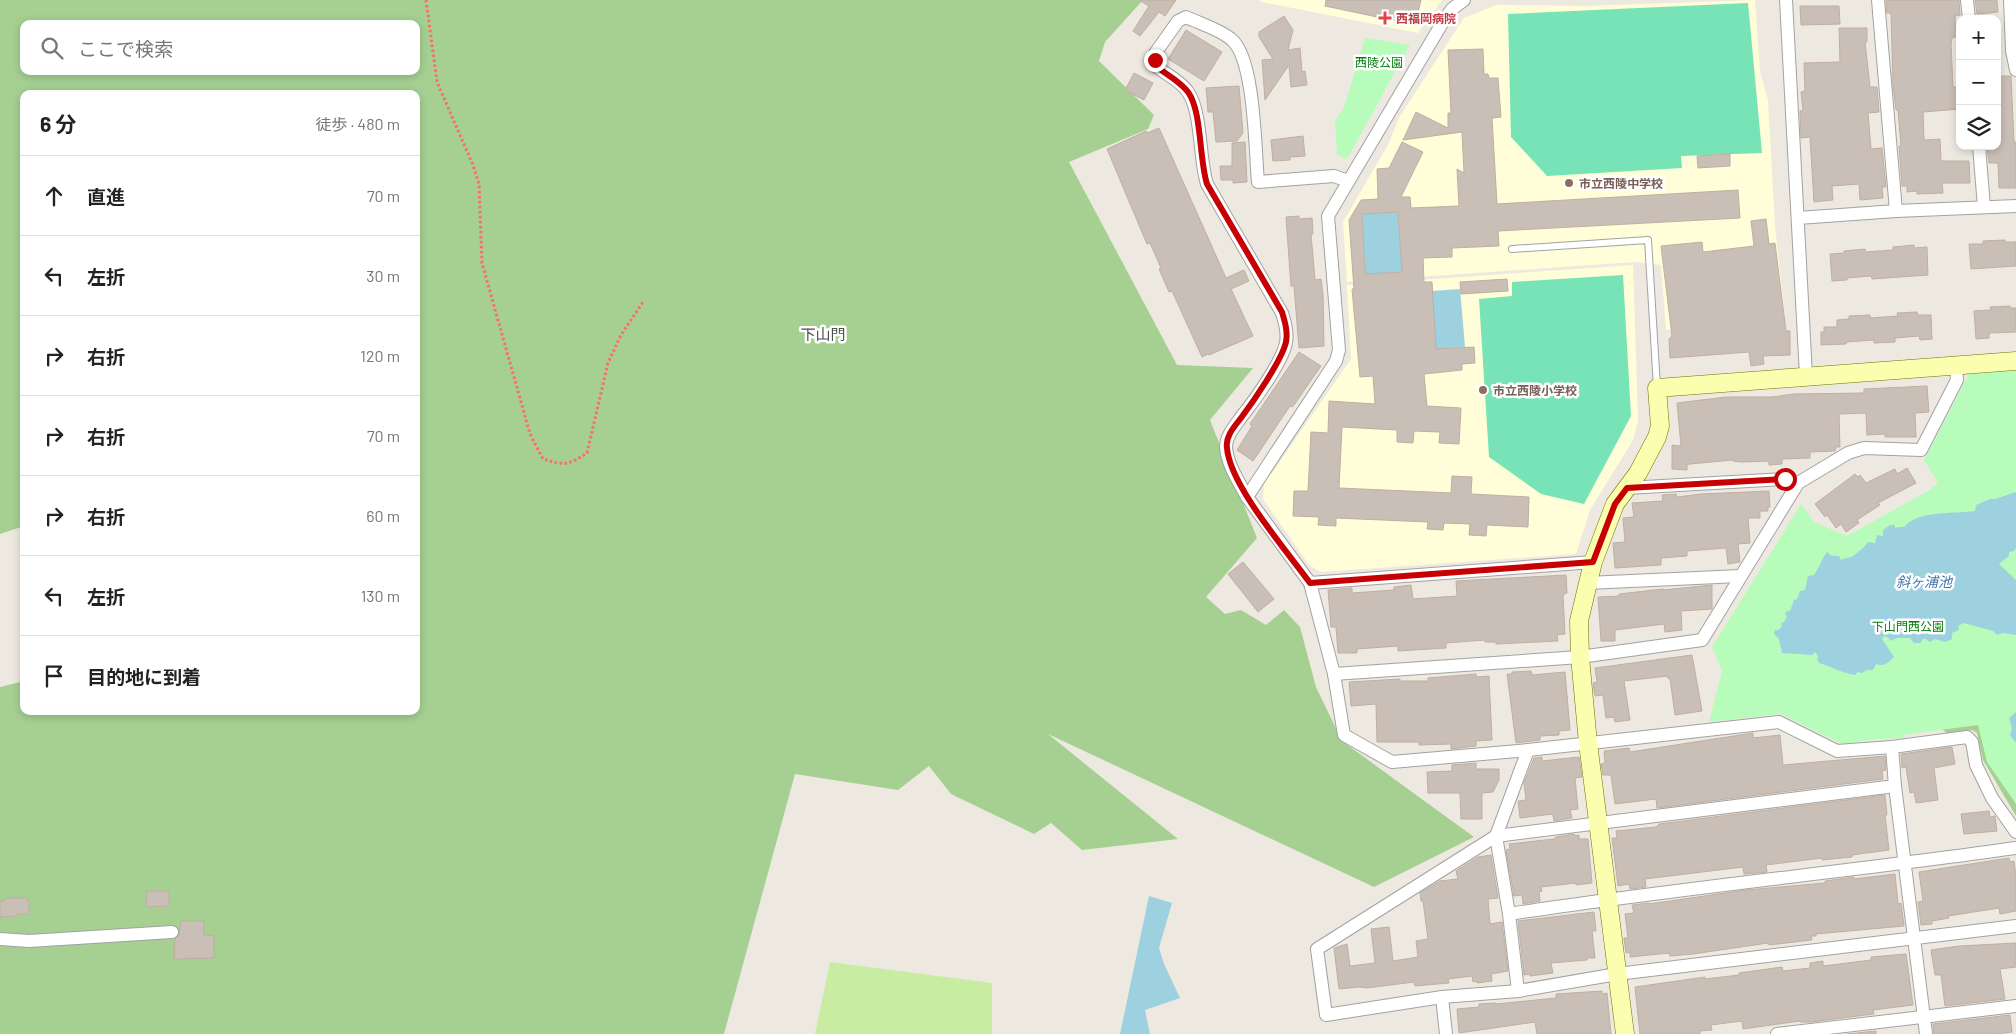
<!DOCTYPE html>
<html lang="ja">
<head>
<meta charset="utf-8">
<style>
  body { margin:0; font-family:Barlow,"Noto Sans JP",sans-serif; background:#f2f2f2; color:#222 }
  .controls { position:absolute; right:15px; top:15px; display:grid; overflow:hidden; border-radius:10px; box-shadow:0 2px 8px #0003 }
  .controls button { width:45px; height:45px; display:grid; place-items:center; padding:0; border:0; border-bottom:1px solid #e0e0e0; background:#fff; color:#222; font:25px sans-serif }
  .stop { position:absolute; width:15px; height:15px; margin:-11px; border:4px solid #c70004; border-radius:50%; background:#fff }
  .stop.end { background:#c70004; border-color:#fff; box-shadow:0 1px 5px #0008 }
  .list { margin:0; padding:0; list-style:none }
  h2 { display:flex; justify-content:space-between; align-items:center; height:65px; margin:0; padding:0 20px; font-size:21px }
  h2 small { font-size:16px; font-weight:400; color:#767676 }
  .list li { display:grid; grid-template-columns:32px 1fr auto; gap:15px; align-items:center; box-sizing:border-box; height:80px; padding:0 20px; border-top:1px solid #e0e0e0 }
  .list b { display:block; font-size:19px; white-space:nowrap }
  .list em { font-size:16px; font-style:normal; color:#767676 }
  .icon { flex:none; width:28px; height:28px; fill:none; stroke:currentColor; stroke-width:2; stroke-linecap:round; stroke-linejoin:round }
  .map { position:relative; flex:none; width:2016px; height:1034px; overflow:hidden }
  .search { position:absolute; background:#fff; box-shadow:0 2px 8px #0003; left:20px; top:20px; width:400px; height:55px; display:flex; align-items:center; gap:12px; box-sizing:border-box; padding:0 18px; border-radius:10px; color:#767676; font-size:19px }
  .panel { position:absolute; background:#fff; box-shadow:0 2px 8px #0003; left:20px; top:90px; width:400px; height:625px; border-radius:10px }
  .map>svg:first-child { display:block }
  .education { fill:#fffed8 }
  .grass { fill:#c8eca2 }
  .forest { fill:#a5d092; fill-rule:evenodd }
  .park { fill:#b8fcbc }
  .pitch { fill:#78e3b7 }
  .water { fill:#9dd1df }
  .building { fill:#cabfb6; stroke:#c0aea2; fill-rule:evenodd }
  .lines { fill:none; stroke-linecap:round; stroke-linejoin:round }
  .lane-casing { stroke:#a2a2a2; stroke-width:8 }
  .street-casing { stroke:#a2a2a2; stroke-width:14 }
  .secondary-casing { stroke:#6b7500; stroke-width:19 }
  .path { stroke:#ff6d60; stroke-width:3; stroke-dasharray:2.5 2.5; stroke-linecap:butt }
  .lane { stroke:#fff; stroke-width:6 }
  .street { stroke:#fff; stroke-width:12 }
  .secondary { stroke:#fbfdaf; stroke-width:18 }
  .route { stroke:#c70004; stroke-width:6 }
  .health-dot { fill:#e0444e; stroke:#fff; stroke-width:2 }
  .education-dot { fill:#8d6e63; stroke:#fff; stroke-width:2 }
  .labels { text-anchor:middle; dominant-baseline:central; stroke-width:5; stroke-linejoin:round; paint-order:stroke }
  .health-label { font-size:12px; font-weight:bold; fill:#be3a42; stroke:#fff; text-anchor:start }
  .park-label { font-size:12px; fill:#057e0c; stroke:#fff }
  .education-label { font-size:12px; font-weight:bold; fill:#785e54; stroke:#fff; text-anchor:start }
  .water-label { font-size:14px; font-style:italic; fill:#4077a8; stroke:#fff }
  .quarter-label { font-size:15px; fill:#4e4e4e; stroke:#fff }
</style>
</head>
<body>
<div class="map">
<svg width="2016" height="1034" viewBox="0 0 2016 1034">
  <rect width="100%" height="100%" fill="#eee9e0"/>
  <g class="education">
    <path d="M1259,0H1442L1418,33L1262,2Z"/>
    <path d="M1755,0L1760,72L1768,100L1775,226L1785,316L1666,330L1661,265L1636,262L1347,282L1343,222L1388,145L1400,116L1464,18L1496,5L1586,6Z"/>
    <path d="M1633,265L1638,421L1633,440L1590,510L1576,554L1321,572L1309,565L1263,499L1264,484L1351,359L1347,285Z"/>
  </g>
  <path class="grass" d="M830,962L992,983V1034H815Z"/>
  <g class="forest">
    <path d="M0,0H1143L1105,42L1099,61L1154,115L1148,129L1069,162L1177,365L1253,368L1210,420L1257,538L1206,597L1225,614L1241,610L1266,625L1284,610L1300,627L1316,687L1342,741L1474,837L1374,887L1048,734L1178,839L1082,850L1051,823L1034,834L951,794L929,766L898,790L795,774L724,1034H0V687L24,681V711H416V94H24V526L0,534ZM24,24H416V71H24Z"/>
    <path d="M1978,714L2016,769V816L1983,760L1977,733L1972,730L1948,734L1939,727Z"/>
  </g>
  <g class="park">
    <path d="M1365,38L1410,45L1347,159L1337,155L1335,121L1344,107Z"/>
    <path d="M2016,370V804L1987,762L1978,725L1903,735V738L1878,739L1842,744L1781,714L1709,722L1722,671L1712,647L1801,504L1814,522L1847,536L1928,491L1938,483L1924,460L1969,374Z"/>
  </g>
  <g class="pitch">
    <path d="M1748,3L1762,153L1681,156L1682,168L1547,176L1511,137L1508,14Z"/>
    <path d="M1623,275L1631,416L1584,504L1541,494L1489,457L1479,299L1512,296V282Z"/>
  </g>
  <g class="water">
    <path d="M1398,212L1402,272L1365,274L1362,214Z"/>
    <path d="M1460,289L1465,347L1436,349L1432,291Z"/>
    <path d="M2016,492V548L2014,551L2009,552V556L1999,564L2016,580V635L2003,633L1997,635L1993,631L1964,623L1958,626L1959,630L1952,633V639L1945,642L1935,639L1930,642L1924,638L1920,643H1914L1910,638H1897L1890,641L1889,638L1884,636L1882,639L1894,657C1888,663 1884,667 1876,664L1873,670H1867L1862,673L1858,672L1855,675C1842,673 1832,667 1819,663L1817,659L1818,656L1815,652L1812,655L1782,653L1779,639L1774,634L1775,630H1779L1782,626L1781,623L1784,622L1787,616L1785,614L1787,611H1790L1794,600L1797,599L1800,591L1805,590L1808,576L1814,575C1818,570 1822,559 1827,552L1832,556H1839L1841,560C1845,558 1849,558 1853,556C1857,553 1866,546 1868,542L1875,543L1877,535L1883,536V530L1890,525H1895V528L1899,527H1904C1918,510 1954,514 1975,511L1976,505L1990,499H1995Z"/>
    <path d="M2016,712V743L2010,735L2012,728L2009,718Z"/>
    <path d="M1149,896L1172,903L1159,948L1164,964L1180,998L1145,1010L1150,1034H1120Z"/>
  </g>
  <g class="building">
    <path d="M1139,0H1176L1165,16L1159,12L1140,36L1133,31L1149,6Z"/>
    <path d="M1326,0H1421L1415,25L1325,6Z"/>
    <path d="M1886,0H1959L1960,15L1955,16L1956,37L1952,38L1951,44L1953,87H1960V109L1923,112L1924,140L1940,139L1941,161H1969L1970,183H1942L1943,193L1917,194V191L1907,192V186H1902L1899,146H1901L1898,110H1896L1893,86L1891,13H1887Z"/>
    <path d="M1975,0H1997L1998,12L1977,14Z"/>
    <path d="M1800,6H1839L1840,24L1801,25Z"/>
    <path d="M1284,16L1293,30L1288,50L1300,48L1302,72L1305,71L1307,85L1291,87L1289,65L1265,100L1262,60L1273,59L1259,37V32Z"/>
    <path d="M1839,28H1867V42H1865L1870,87H1877L1879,112L1868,113L1871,149L1882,148L1886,187H1882L1883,198L1860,200L1859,184L1832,186L1833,200L1814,202L1810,137L1801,138L1800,111L1803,110L1801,92L1805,91L1804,63L1840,62Z"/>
    <path d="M1186,30L1222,52L1204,81L1168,59Z"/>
    <path d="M1483,49L1484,74H1488L1489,78H1498L1501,117L1492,118L1497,204L1738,190L1740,218L1498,231L1499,246L1452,248V257L1423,258L1424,282H1432L1436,349L1474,347L1475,363L1462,364V370L1424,374L1427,406L1461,408L1459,444L1439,443L1440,432L1414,431L1413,443L1397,442V430L1342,427L1339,488L1451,493L1452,476L1472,477L1471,494L1529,497L1528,527L1487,525L1486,536L1469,535L1470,524L1444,523L1443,530L1427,529L1428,522L1336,518V526L1318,525L1319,517L1293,516L1294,491H1308L1311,432L1328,433L1329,401L1375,404L1373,376L1360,377L1352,289H1354L1349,220L1361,200L1378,199L1377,169L1389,168L1402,142L1423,152L1401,197H1410L1411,208L1459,206L1457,169L1464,173L1462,132L1403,140L1416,112L1448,128V113H1451L1448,50ZM1398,212L1402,272L1365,274L1362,214Z"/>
    <path d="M1134,73L1153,83L1144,100L1125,90Z"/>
    <path d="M1997,76H2011L2014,142H2016V188H1999L1998,163H1989L1987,146H1997Z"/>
    <path d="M1239,86L1243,133L1237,141L1216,142L1213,112H1208L1206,88Z"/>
    <path d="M1159,128L1226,278L1244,270L1249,281L1231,289L1253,336L1209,355L1208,354L1202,357L1172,291L1169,292L1159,269L1161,268L1150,243L1147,244L1107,149L1146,131L1147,133Z"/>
    <path d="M1303,136L1305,156L1290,157V160L1273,161L1271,140Z"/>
    <path d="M1245,142L1247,182L1233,183V180H1221L1220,166H1232V143Z"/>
    <path d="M1730,154V166L1698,168L1697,156Z"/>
    <path d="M1299,216V219L1312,218L1313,234H1311L1315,280L1321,279L1323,295L1324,346L1299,348L1294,286H1291L1286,217Z"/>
    <path d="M1766,219L1769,244L1775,243L1786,331H1790V355L1763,356L1764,364L1751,366L1749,352L1670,358L1669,339L1672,336L1661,246L1702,242L1703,252L1754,246L1751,221Z"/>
    <path d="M2005,240V242H2016V266L1971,269L1969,244H1983V241Z"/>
    <path d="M1914,245V248L1927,247L1928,275L1872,279L1871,276L1847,278V280L1832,281L1830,254L1844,253V251L1865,249L1866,252L1893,250V247Z"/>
    <path d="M1507,279L1508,291L1461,294L1460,282Z"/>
    <path d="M2010,306V308H2016V332L1989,333V338L1976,339L1974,311L1991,310L1990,307Z"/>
    <path d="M1917,312L1918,315H1931L1932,339L1920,340L1919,336L1895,338V342L1874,343V340L1846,342V344L1821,345V332H1824V327H1837V320L1849,319V316L1870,315V318L1898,316L1897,313Z"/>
    <path d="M1299,352L1321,366L1294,405L1292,407L1290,406L1253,461L1237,450L1252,426L1250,424Z"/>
    <path d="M1927,386L1929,412L1915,413L1916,437H1885V434L1867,435L1866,413L1839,414L1840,447H1836L1835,451L1810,452V458L1782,459V464L1769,465V461L1741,462L1733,461V460L1690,464L1687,465V470L1672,469V445L1681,446L1677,403L1726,397H1772L1794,394L1864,393V389Z"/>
    <path d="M1907,468L1916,483L1878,503L1880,505L1857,520L1859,523L1846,532L1841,524L1836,528L1827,515L1825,517L1815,504L1855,474L1858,477L1860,475L1866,483L1895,469L1897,474Z"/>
    <path d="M1769,491L1770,507H1768V511H1760V518H1748L1750,543L1738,544L1740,562L1728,564L1726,548L1687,551V556L1661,558V565L1615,568L1613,543L1625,542L1623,518L1634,517L1632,503L1663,501L1662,495L1676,494L1677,497L1701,494Z"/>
    <path d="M1243,562L1274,599L1258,612L1228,574Z"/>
    <path d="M1566,575L1567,593H1565L1563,596L1565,634L1557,635L1558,641L1496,644V642H1485V640L1446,643V648L1398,651V646L1357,649V653H1338L1336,627H1331L1328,590L1352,588V593L1394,590V587L1411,585L1413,599L1457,596L1456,581Z"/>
    <path d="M1712,585V609L1681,611L1682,630L1665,632L1664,624L1615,630V641H1601L1598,597L1619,596V594L1663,589V590Z"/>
    <path d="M1692,655L1702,711L1675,715L1670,678L1668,679V676L1624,681L1630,720L1615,722L1614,717L1606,718L1603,695L1595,696L1593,683L1597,682L1595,668Z"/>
    <path d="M1531,671L1532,675L1565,672L1570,730L1559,731V735L1540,736V740L1516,743L1507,674H1512V672Z"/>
    <path d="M1476,674V677L1489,676L1492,740L1476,741V746L1451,749V744L1419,745V742H1377L1376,704L1351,706L1349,682L1400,679V681H1428V678Z"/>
    <path d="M1753,733V738L1780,735L1783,765L1885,756L1886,770L1882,771L1883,779L1657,808L1656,799L1615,804L1611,775H1603L1601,764L1605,763L1604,751L1629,748L1630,752Z"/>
    <path d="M1952,747L1955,764L1934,768L1938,800L1916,803L1914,792L1910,793L1906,767L1902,768L1901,754Z"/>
    <path d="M1542,757V761L1579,757L1582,777L1575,778L1578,809L1570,810L1572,818L1554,821L1553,814L1520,818L1518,801L1526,800L1524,783L1534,758Z"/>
    <path d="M1476,763V769H1499V780L1493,792L1482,793V819H1461L1460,793H1428L1427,772L1452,771V765Z"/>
    <path d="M1885,795L1887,815H1885L1889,850L1852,855V857L1822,860V858L1766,865L1767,872L1744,874L1743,867L1645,879L1646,887L1630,889L1629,884L1618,886L1612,838H1617L1616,831L1656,827L1659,824Z"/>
    <path d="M1989,811L1990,817L1995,816L1997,831L1964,834L1961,814Z"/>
    <path d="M1574,834L1575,836L1579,835V839H1588L1592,883L1576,885V883L1541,887L1542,891L1539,892L1540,901L1523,904L1522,895L1514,896L1506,850L1510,849L1509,844L1554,839L1556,837Z"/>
    <path d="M1491,855L1498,898L1488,899L1490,924L1502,922L1508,971L1491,974L1492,981L1477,983V981L1473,982L1472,976L1448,979L1449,983L1415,986L1414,982L1367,988L1359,987L1339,989L1334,948L1347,944L1350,966L1375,963L1371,929L1389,927L1393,961L1418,957L1416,941L1428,939L1423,901H1421L1420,893L1440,881L1458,879L1456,871L1478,857Z"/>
    <path d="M2009,858L2010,862L2014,861L2016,876V911L2000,914L1999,908L1948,916L1949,918L1932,921V924L1921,925L1918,902L1923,901L1919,872Z"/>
    <path d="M1895,874L1898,904L1901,903L1904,926L1816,934V936H1811L1812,940L1769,945L1768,943L1693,954L1670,956L1669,953L1630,957V952L1626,953L1624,938H1628L1625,914L1634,913L1632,905L1649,903V904L1746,890L1825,883V881L1854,877V879Z"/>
    <path d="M146,891H169V906L147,907Z"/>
    <path d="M5,898H27V901H29V914H17L16,916L0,917V901H5Z"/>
    <path d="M1594,912L1596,931H1592L1595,958H1587V960L1551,963L1553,973L1530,976V974L1524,975L1518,921Z"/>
    <path d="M181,921H204V935L214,936V958L174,959L175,939L179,935Z"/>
    <path d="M2016,943V967L2000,969L2005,999L1945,1006L1941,975H1935L1931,950L1959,946Z"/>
    <path d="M1906,954L1913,1005L1873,1010L1874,1014L1811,1022H1800V1021L1743,1029L1742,1021L1711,1025L1712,1030L1700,1031V1034H1640L1635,987L1705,977V979L1739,975V973L1782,967L1783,971L1810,968V963L1823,961V966L1871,960V957Z"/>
    <path d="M1602,991V994L1607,993L1611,1034H1537L1535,1022L1459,1033L1457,1009L1479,1007V1004L1496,1003V1004L1556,998V994Z"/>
    <path d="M2010,1015L2012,1032L1996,1034H1934L1933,1024Z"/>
    <path d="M1876,1031V1034H1847Z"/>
  </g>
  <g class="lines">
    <g class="lane-casing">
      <path id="lane" d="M1512,249L1648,240L1657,387"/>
    </g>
    <g class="street-casing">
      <g id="street">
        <path d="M1464,0L1452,9L1444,20L1328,216L1339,350L1336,361L1247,497L1310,583L1593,562"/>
        <path d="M1786,0L1806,376"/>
        <path d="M1878,0L1896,211"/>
        <path d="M1967,0L1969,19"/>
        <path d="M2010,0L2012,51L2016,70"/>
        <path d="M1979,146L1984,207"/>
        <path d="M1798,218L1896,211L2016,206"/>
        <path d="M1627,488L1785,479L1798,483"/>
        <path d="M1247,497C1239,482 1227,464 1226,447C1226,435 1236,425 1242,416C1255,400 1282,362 1286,343C1288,332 1285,322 1282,313L1207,184C1199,159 1202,112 1188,92C1181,81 1167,75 1157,67L1155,60L1156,52L1178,21L1186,17C1201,24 1219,29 1231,39C1255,58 1255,150 1258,182L1334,176L1348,181"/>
        <path d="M1310,583L1334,674L1344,735L1392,762L1528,750L1779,722L1837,751L1892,747L1967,737L1972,742L1976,765L1992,798L2016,832"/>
        <path d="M1587,583L1740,576"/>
        <path d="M1334,674L1580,657L1702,640L1798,483L1848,453L1864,448L1921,450L1957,380L1956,366"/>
        <path d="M1892,747L1895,786L1926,1034"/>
        <path d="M1895,786L1496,836L1317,949L1326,1015L1442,997L1518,991L1617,974L2016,926"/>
        <path d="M1509,914C1678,888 1847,872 2016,848"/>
        <path d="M0,939L29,941L172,932"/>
        <path d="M1518,991L1509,914L1496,836L1528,750"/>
        <path d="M1442,997L1446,1034"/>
        <path d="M1777,1034L2016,1006"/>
      </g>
    </g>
    <g class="secondary-casing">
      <path id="secondary" d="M1625,1034L1588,743L1580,657L1579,621L1593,562L1615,504L1638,473L1657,437L1660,426L1657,388L2016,361"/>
    </g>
    <path class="path" d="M426,0L437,82L473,165L479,184L482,263L530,434L543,459C564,466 569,465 587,453L608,363L621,335L643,302"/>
    <use href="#lane" class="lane"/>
    <use href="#street" class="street"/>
    <use href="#secondary" class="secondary"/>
  </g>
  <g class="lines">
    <path class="route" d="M1155,60L1157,67C1167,75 1180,81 1188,92C1202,111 1199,159 1207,184L1282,312C1285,322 1288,332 1286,342C1282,360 1253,402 1241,418C1235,426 1225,436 1227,448C1230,486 1287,551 1310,583L1593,562L1615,504L1627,488L1785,479"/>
  </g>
  <path class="health-dot" d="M1382.5 10.5h5v5h5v5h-5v5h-5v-5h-5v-5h5z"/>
  <g class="education-dot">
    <circle cx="1569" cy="183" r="5"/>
    <circle cx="1483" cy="390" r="5"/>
  </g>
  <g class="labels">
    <g class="health-label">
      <text x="1396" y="18">西福岡病院</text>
    </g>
    <g class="park-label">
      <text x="1379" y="62">西陵公園</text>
      <text x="1908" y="626">下山門西公園</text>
    </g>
    <g class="education-label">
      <text x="1579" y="183">市立西陵中学校</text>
      <text x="1493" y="390">市立西陵小学校</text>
    </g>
    <g class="water-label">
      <text x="1924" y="581">斜ヶ浦池</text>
    </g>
    <g class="quarter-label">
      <text x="823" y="334">下山門</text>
    </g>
  </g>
</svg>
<div class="controls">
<button>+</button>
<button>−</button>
<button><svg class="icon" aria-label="layers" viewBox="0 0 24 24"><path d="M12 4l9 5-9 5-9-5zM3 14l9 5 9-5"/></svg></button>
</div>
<div class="stop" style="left:1785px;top:479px"></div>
<div class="stop end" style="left:1155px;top:60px"></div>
<div class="search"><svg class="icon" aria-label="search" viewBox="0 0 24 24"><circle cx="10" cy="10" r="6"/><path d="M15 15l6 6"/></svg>ここで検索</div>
<section class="panel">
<h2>6 分<small>徒歩 · 480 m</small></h2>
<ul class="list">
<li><svg class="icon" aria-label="ahead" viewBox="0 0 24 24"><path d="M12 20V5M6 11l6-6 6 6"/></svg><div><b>直進</b></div><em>70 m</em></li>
<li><svg class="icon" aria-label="left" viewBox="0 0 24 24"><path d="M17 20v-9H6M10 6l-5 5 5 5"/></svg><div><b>左折</b></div><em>30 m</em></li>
<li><svg class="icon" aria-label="right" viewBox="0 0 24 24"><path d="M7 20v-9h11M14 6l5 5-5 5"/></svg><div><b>右折</b></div><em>120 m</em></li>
<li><svg class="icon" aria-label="right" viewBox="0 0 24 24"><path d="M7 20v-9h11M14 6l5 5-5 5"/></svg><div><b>右折</b></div><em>70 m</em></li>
<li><svg class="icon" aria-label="right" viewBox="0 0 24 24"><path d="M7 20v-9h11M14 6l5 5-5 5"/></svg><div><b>右折</b></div><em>60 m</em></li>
<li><svg class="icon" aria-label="left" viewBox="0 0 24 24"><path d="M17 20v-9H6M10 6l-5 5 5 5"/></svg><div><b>左折</b></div><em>130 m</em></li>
<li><svg class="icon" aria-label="arrive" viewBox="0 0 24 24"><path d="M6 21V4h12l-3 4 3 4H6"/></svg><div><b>目的地に到着</b></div></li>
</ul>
</section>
</div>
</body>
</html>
